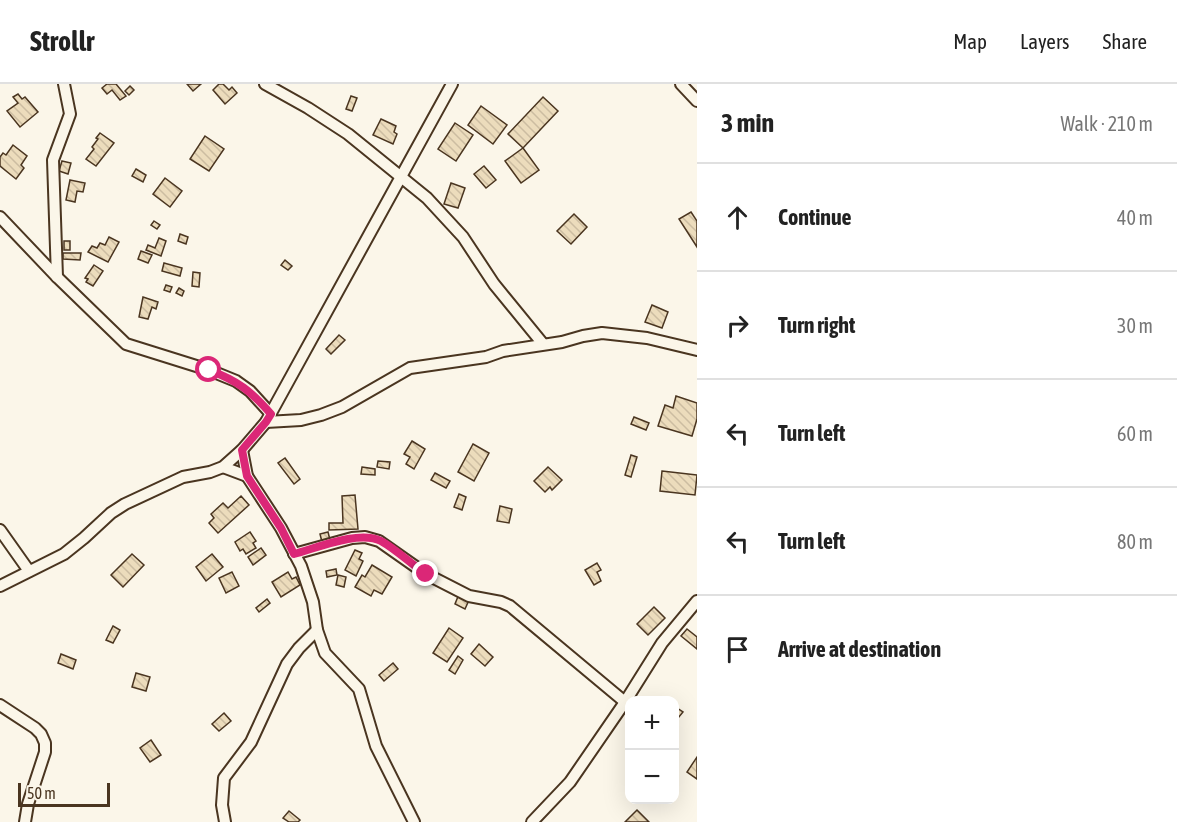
<!DOCTYPE html>
<html lang="en">
<head>
<meta charset="utf-8">
<style>
  body { margin:0; font-family:"Asap Condensed",sans-serif; background:#f6f6f6; color:#222 }
  .controls { position:absolute; right:18px; bottom:18px; display:grid; overflow:hidden; border-radius:12px; box-shadow:0 6px 24px #0002 }
  .controls button { width:54px; height:54px; display:grid; place-items:center; padding:0; border:0; border-bottom:2px solid #e0e0e0; background:#fff; color:#222; font:30px sans-serif }
  .scale { position:absolute; left:18px; bottom:15px; width:92px; box-sizing:border-box; padding-left:6px; border:3px solid #4a3520; border-top:0; font-size:16px; line-height:21px; white-space:nowrap; color:#4a3520; -webkit-text-stroke:4px #fbf6e9; paint-order:stroke }
  .stop { position:absolute; width:18px; height:18px; margin:-14px; border:4px solid #db2777; border-radius:50%; background:#fff }
  .stop.end { background:#db2777; border-color:#fff; box-shadow:0 2px 6px #0008 }
  .list { margin:0; padding:0; list-style:none }
  h2 { display:flex; justify-content:space-between; align-items:center; height:78px; margin:0; padding:0 24px; font-size:26px }
  h2 small { font-size:20px; font-weight:400; color:#767676 }
  .list li { display:grid; grid-template-columns:39px 1fr auto; gap:18px; align-items:center; box-sizing:border-box; height:108px; padding:0 24px; border-top:2px solid #e0e0e0 }
  .list b { display:block; font-size:22px; white-space:nowrap }
  .list em { font-size:20px; font-style:normal; color:#767676 }
  .icon { flex:none; width:33px; height:33px; fill:none; stroke:currentColor; stroke-width:2; stroke-linecap:round; stroke-linejoin:round }
  .map { position:relative; flex:none; width:697px; height:738px; overflow:hidden }
  header { display:flex; align-items:center; gap:36px; box-sizing:border-box; height:84px; padding:0 30px; background:#fff; border-bottom:2px solid #e0e0e0 }
  header strong { font-size:28px }
  nav { display:flex; gap:33px; margin-inline-start:auto; font-size:21px }
  main { display:flex }
  aside { flex:1; background:#fff }
  .map>svg:first-child { display:block }
  .building { fill:url(#building-back-hatch); stroke:#4a3520; stroke-width:1.5 }
  .lines { fill:none; stroke-linecap:round; stroke-linejoin:round }
  .street-casing { stroke:#4a3520; stroke-width:14 }
  .street { stroke:#fbf6e9; stroke-width:10 }
  .route { stroke:#db2777; stroke-width:8 }
</style>
</head>
<body>
<header>
<strong>Strollr</strong>
<nav><a>Map</a><a>Layers</a><a>Share</a></nav>
</header>
<main>
<div class="map">
<svg width="697" height="738" viewBox="0 0 697 738">
  <defs>
    <pattern id="building-back-hatch" width="6" height="6" patternUnits="userSpaceOnUse" patternTransform="scale(1.5)"><rect width="6" height="6" fill="#ecdcbc"/><path d="M-1 5l2 2M0 0l6 6M5-1l2 2" fill="none" stroke="#ccbda1"/></pattern>
  </defs>
  <rect width="100%" height="100%" fill="#fbf6e9"/>
  <g class="building">
    <path d="M107,0H116L126,12L120,16L112,6L107,10L102,4Z"/>
    <path d="M187,0H201L193,7Z"/>
    <path d="M219,0H223L229,6L232,3L237,9L225,20L213,6Z"/>
    <path d="M130,2L134,6L129,11L125,7Z"/>
    <path d="M18,10L22,15L25,13L38,28L20,43L7,27L18,19L13,13Z"/>
    <path d="M351,12L357,14L352,27L346,25Z"/>
    <path d="M543,13L558,27L523,64L508,50Z"/>
    <path d="M481,22L507,41L493,60L468,41Z"/>
    <path d="M381,35L396,42L394,48L397,50L393,60L373,51Z"/>
    <path d="M455,39L473,51L456,77L438,65Z"/>
    <path d="M100,49L114,59L96,82L86,75L94,65L92,63L98,55L96,54Z"/>
    <path d="M205,52L224,65L209,87L190,75Z"/>
    <path d="M13,61L27,72L21,81L24,84L16,95L0,82V73L3,69L6,71Z"/>
    <path d="M523,64L539,86L521,99L505,77Z"/>
    <path d="M62,77L71,79L68,90L59,87Z"/>
    <path d="M484,82L496,96L486,104L474,90Z"/>
    <path d="M136,85L146,91L143,98L132,92Z"/>
    <path d="M165,94L182,107L170,123L153,110Z"/>
    <path d="M70,96L85,99L83,108L77,107L75,118L66,116Z"/>
    <path d="M451,99L465,104L458,124L444,120Z"/>
    <path d="M691,128L697,137V163L679,135Z"/>
    <path d="M574,130L587,143L571,160L557,147Z"/>
    <path d="M154,137L160,141L157,145L151,141Z"/>
    <path d="M180,150L188,153L186,160L178,157Z"/>
    <path d="M109,153L119,158L108,178L88,168L92,162L97,164L100,159L105,161Z"/>
    <path d="M159,154L166,157L161,172L146,166L148,161L155,164Z"/>
    <rect x="64" y="157" width="6" height="9"/>
    <path d="M141,167L152,171L148,179L138,175Z"/>
    <path d="M63,169H81L80,176L63,175Z"/>
    <path d="M285,176L292,182L288,186L281,181Z"/>
    <path d="M164,179L182,184L180,192L162,187Z"/>
    <path d="M94,181L103,187L93,202L86,198L88,195L85,194Z"/>
    <path d="M193,188L200,189L199,203L192,202Z"/>
    <path d="M166,201L172,203L170,208L164,206Z"/>
    <path d="M179,204L184,207L182,212L176,209Z"/>
    <path d="M143,213L158,218L156,225L152,223L148,235L139,233Z"/>
    <path d="M652,221L668,228L662,244L645,238Z"/>
    <path d="M339,251L345,256L331,270L326,265Z"/>
    <path d="M676,312L697,319V335L692,352L658,342L665,321L673,324Z"/>
    <path d="M634,333L649,339L646,346L631,340Z"/>
    <path d="M412,357L425,365L414,385L406,380L410,373L404,370Z"/>
    <path d="M473,360L489,369L474,397L458,388Z"/>
    <path d="M631,371L637,373L631,393L625,391Z"/>
    <path d="M285,374L300,395L294,400L278,379Z"/>
    <path d="M378,377L390,378L389,385L377,383Z"/>
    <path d="M362,383L375,385V391L361,390Z"/>
    <path d="M548,383L562,396L552,406L550,403L545,408L534,397Z"/>
    <path d="M662,387L697,391L695,411L660,407Z"/>
    <path d="M435,389L450,397L446,404L431,396Z"/>
    <path d="M459,410L466,413L462,426L454,423Z"/>
    <path d="M355,411L358,445L329,446V439H343L342,412Z"/>
    <path d="M241,412L249,421L218,449L209,439L214,434L211,430L223,419L228,424Z"/>
    <path d="M500,422L512,425L509,439L497,437Z"/>
    <path d="M250,448L256,457L253,459L256,464L246,470L243,465L240,467L235,458Z"/>
    <path d="M328,448L330,456L322,458L320,450Z"/>
    <path d="M261,464L266,471L253,481L248,473Z"/>
    <path d="M355,466L362,469L359,475L363,477L356,492L345,486Z"/>
    <path d="M132,470L144,481L123,503L111,491Z"/>
    <path d="M212,470L223,483L206,497L196,483Z"/>
    <path d="M597,479L601,486L597,488L601,497L594,501L585,486Z"/>
    <path d="M372,481L392,493L382,510L374,506L371,512L355,503L362,491L365,493Z"/>
    <path d="M336,485L337,491L327,493L326,487Z"/>
    <path d="M232,488L239,502L226,509L219,494Z"/>
    <path d="M288,488L292,495L296,493L300,501L281,513L272,498Z"/>
    <path d="M338,491L346,493L344,503L336,501Z"/>
    <path d="M459,510L469,516L465,525L455,520Z"/>
    <path d="M267,515L270,519L259,528L256,524Z"/>
    <path d="M654,523L665,534L648,551L637,540Z"/>
    <path d="M113,542L120,546L113,559L106,556Z"/>
    <path d="M449,544L463,554L447,578L433,569Z"/>
    <path d="M687,545L697,553V565L681,552Z"/>
    <path d="M479,560L493,573L485,582L471,570Z"/>
    <path d="M61,570L76,576L73,585L58,579Z"/>
    <path d="M458,572L463,576L455,590L449,586Z"/>
    <path d="M393,579L398,585L384,597L379,591Z"/>
    <path d="M136,589L150,593L146,607L132,603Z"/>
    <path d="M674,622L683,628L674,639Z"/>
    <path d="M224,629L231,637L219,647L212,640Z"/>
    <path d="M151,656L161,671L150,678L140,664Z"/>
    <path d="M697,673V695L687,688Z"/>
    <path d="M637,726L649,738H625Z"/>
    <path d="M289,727L300,736L298,738H289L283,734Z"/>
  </g>
  <g class="lines">
    <g class="street-casing">
      <g id="street">
        <path d="M265,0L308,24L348,50L427,114L463,153L494,200L543,260"/>
        <path d="M681,0L697,17"/>
        <path d="M0,133L57,193L126,260L209,286L236,297L250,307L271,330"/>
        <path d="M57,193L53,76L70,30L64,0"/>
        <path d="M266,338L301,336L321,331L342,323L410,284L486,273L503,267L562,258L583,252L602,249L647,254L697,266"/>
        <path d="M242,366L247,392L281,444L301,482L313,518L317,546L325,569L359,605L376,662L414,738"/>
        <path d="M223,383L247,392"/>
        <path d="M0,446L29,487"/>
        <path d="M294,470L352,454L365,453L379,457L426,490L469,512L501,518L510,522L625,618"/>
        <path d="M0,502L64,470L84,454L111,429L125,420L183,393L210,388L223,383L242,366L266,338L452,0"/>
        <path d="M0,621L35,644L41,650L45,659V668L28,720L25,738"/>
        <path d="M225,738L222,721L224,694L251,658L287,580L299,564L317,546"/>
        <path d="M532,738L570,698L625,618L662,559L697,517"/>
      </g>
    </g>
    <use href="#street" class="street"/>
  </g>
  <g class="lines">
    <path class="route" d="M209,286C238,297 251,307 271,330L266,338L242,366L247,392L281,444L294,470C317,464 359,446 381,457C397,466 411,480 426,490"/>
  </g>
</svg>
<div class="controls">
<button>+</button>
<button>−</button>
</div>
<div class="scale">50 m</div>
<div class="stop" style="left:209px;top:286px"></div>
<div class="stop end" style="left:426px;top:490px"></div>
</div>
<aside>
<h2>3 min<small>Walk · 210 m</small></h2>
<ul class="list">
<li><svg class="icon" aria-label="ahead" viewBox="0 0 24 24"><path d="M12 20V5M6 11l6-6 6 6"/></svg><div><b>Continue</b></div><em>40 m</em></li>
<li><svg class="icon" aria-label="right" viewBox="0 0 24 24"><path d="M7 20v-9h11M14 6l5 5-5 5"/></svg><div><b>Turn right</b></div><em>30 m</em></li>
<li><svg class="icon" aria-label="left" viewBox="0 0 24 24"><path d="M17 20v-9H6M10 6l-5 5 5 5"/></svg><div><b>Turn left</b></div><em>60 m</em></li>
<li><svg class="icon" aria-label="left" viewBox="0 0 24 24"><path d="M17 20v-9H6M10 6l-5 5 5 5"/></svg><div><b>Turn left</b></div><em>80 m</em></li>
<li><svg class="icon" aria-label="arrive" viewBox="0 0 24 24"><path d="M6 21V4h12l-3 4 3 4H6"/></svg><div><b>Arrive at destination</b></div></li>
</ul>
</aside>
</main>
</body>
</html>
